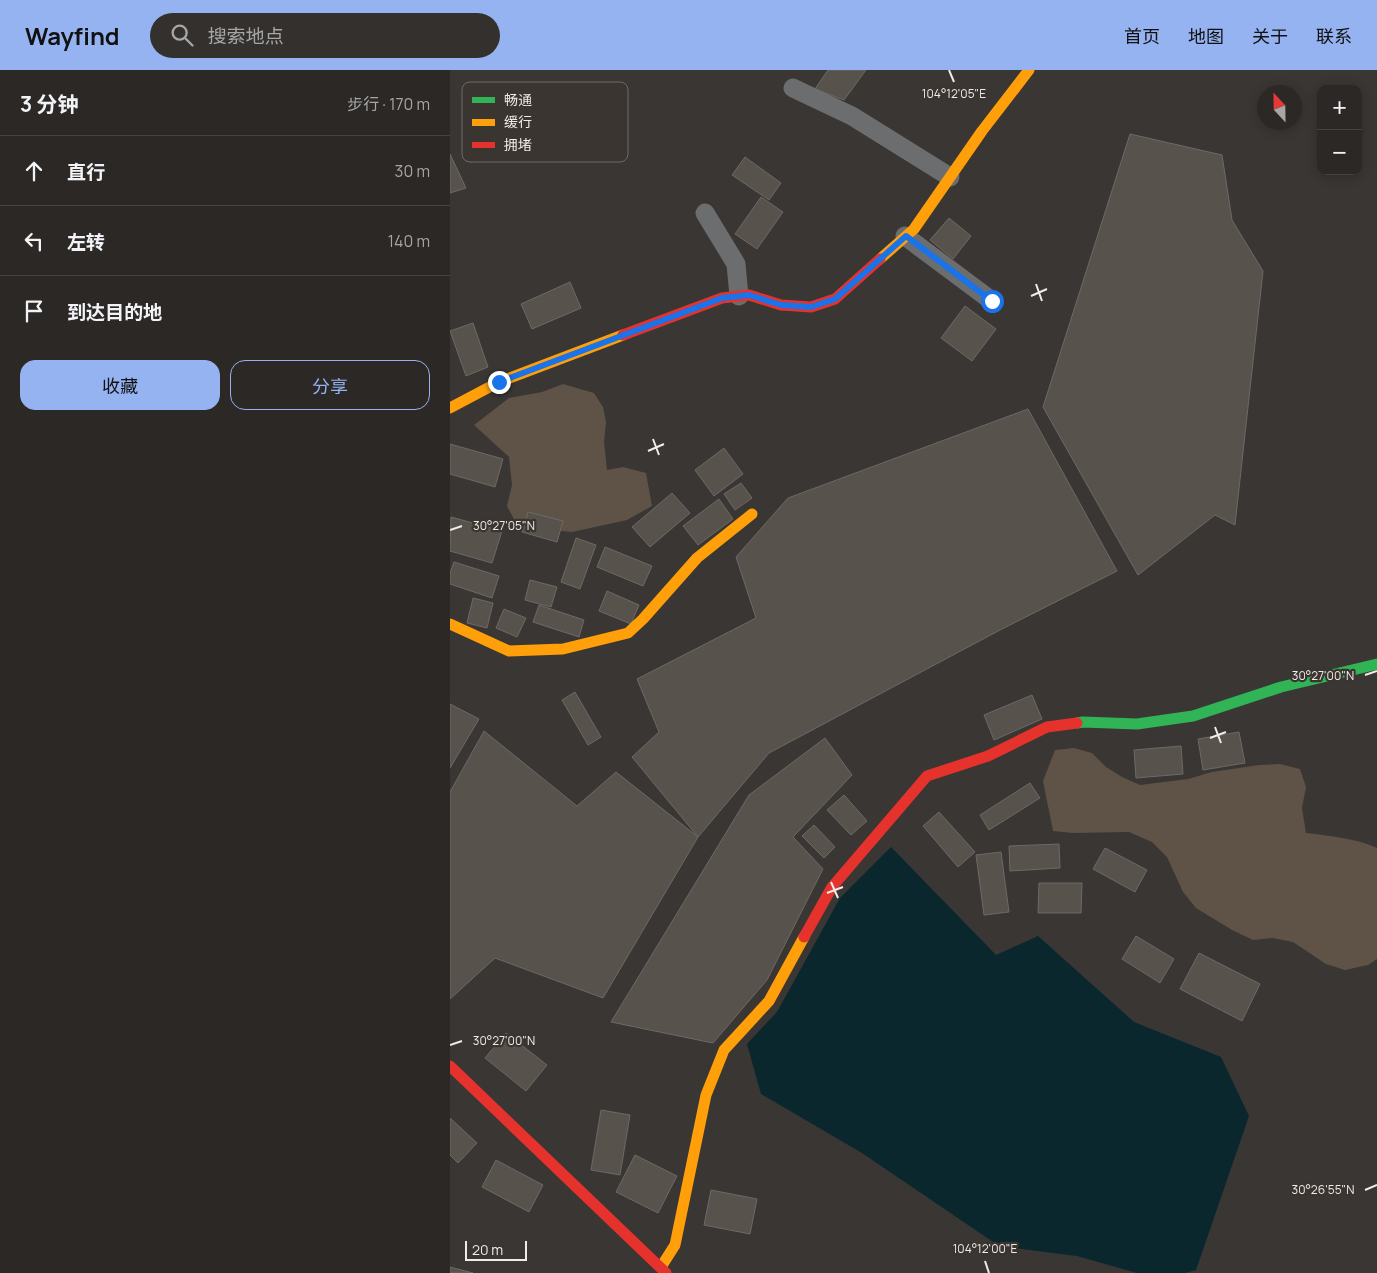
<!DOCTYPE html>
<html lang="zh">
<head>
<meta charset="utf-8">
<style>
  body { margin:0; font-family:Manrope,"Noto Sans SC",sans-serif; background:#33302e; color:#f1f3f6 }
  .controls { position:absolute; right:15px; top:15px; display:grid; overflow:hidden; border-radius:10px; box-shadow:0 2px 12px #0003 }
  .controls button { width:45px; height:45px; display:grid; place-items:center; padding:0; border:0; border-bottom:1px solid #474443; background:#2b2826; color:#f1f3f6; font:25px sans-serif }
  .compass { position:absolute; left:807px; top:15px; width:45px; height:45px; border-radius:50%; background:#2b2826; box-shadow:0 2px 12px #0003; rotate:338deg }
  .scale { position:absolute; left:15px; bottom:12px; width:62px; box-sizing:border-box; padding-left:5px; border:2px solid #efebe8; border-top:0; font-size:14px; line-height:18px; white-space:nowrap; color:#efebe8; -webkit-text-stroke:4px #3b3531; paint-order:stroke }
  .stop { position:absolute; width:15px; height:15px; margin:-11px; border:4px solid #1a73e8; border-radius:50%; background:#fff }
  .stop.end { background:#1a73e8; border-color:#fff; box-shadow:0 1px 5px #0008 }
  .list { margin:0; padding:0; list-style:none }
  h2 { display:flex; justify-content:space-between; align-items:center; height:65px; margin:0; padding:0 20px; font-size:21px }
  h2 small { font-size:16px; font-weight:400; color:#a6a6a7 }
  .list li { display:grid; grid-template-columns:32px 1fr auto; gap:15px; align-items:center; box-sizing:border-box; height:70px; padding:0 20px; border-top:1px solid #474443 }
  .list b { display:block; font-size:19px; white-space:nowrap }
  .list em { font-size:16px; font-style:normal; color:#a6a6a7 }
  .actions { display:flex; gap:10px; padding:15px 20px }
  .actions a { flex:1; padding:11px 0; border:1px solid #95b2f1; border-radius:15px; text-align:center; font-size:18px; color:#95b2f1 }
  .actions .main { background:#95b2f1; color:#111 }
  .icon { flex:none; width:28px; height:28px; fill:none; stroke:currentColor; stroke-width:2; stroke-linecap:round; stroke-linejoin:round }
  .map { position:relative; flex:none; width:927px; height:1203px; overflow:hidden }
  header { display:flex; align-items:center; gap:30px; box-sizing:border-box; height:70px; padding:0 25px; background:#95b2f1; color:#111 }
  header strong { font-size:24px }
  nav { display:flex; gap:28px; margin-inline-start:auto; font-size:18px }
  .search { width:350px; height:45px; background:#33302e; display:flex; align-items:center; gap:12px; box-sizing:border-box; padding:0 18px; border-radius:28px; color:#a6a6a7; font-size:19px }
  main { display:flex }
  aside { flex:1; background:#2b2826 }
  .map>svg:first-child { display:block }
  .green { fill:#5f5347 }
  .water { fill:#0a272e }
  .building { fill:#58524d; stroke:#6c6967 }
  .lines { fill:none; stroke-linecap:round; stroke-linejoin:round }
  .street { stroke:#6b6d6e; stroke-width:19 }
  .fast { stroke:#30b455; stroke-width:11 }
  .slow { stroke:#ff9f0a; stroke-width:11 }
  .jam { stroke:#e5322d; stroke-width:11 }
  .route { stroke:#1a73e8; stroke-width:6 }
  .ticks { fill:none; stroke:#efebe8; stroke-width:2 }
  .key { fill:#3b3531; stroke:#716c68; stroke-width:1 }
  .key-label { font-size:14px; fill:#efebe8 }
  .ticks-label { font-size:12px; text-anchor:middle; fill:#efebe8; stroke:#3b3531; stroke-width:4.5; stroke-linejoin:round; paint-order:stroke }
</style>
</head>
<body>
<header>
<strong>Wayfind</strong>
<div class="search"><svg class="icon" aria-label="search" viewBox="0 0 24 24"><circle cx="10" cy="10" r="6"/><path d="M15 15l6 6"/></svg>搜索地点</div>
<nav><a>首页</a><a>地图</a><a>关于</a><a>联系</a></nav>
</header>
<main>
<aside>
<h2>3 分钟<small>步行 · 170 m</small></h2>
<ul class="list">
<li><svg class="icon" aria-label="ahead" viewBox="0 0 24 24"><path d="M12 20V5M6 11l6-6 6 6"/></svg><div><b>直行</b></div><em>30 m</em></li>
<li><svg class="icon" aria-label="left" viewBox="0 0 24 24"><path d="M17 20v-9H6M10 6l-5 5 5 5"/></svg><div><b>左转</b></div><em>140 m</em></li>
<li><svg class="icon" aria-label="arrive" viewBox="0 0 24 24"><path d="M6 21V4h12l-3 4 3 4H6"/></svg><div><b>到达目的地</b></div></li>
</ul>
<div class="actions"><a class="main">收藏</a><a>分享</a></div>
</aside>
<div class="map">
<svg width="927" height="1203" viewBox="0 0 927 1203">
  <rect width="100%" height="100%" fill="#393633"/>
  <g class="green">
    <path d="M113,314L144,323L153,337L156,352L154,372L157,400L173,397L196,403L202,436L177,450L122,462L84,458L65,451L57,436L62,415L59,387L24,355L59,328L92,322Z"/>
    <path d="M624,678L642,683L656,697L672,707L690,715L738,709L762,702L809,695L830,694L850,699L856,717L852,738L856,763C880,766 905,768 927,778V889L918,895L895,900L876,894L843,872L823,868L803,870L782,860L746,838L733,822L717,787L702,772L679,762L623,763L603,761L593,711L605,680Z"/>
  </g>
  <path class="water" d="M441,777L546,885L588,866L684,952L771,987L799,1046L746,1200L735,1203H687L627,1186L549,1176L412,1083L311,1024L297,974L327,942L390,828Z"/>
  <g class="building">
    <path d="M378,0H416L394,30L365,19Z"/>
    <path d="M680,64L772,85L782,150L813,201L785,455L765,445L688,505L593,337Z"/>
    <path d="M0,84L16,118L0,123Z"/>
    <path d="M295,87L331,113L319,130L282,105Z"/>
    <path d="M311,127L333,142L307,179L285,164Z"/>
    <path d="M499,148L521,166L503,189L480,170Z"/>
    <path d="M120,212L131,238L82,259L71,234Z"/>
    <path d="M515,236L546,259L522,291L491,268Z"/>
    <path d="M23,253L38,297L16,306L0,261Z"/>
    <path d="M578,339L667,501L550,560L319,683L248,767L182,687L209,662L187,609L306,548L286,487L338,428Z"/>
    <path d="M0,374L53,389L45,417L0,404Z"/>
    <path d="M274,378L293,404L264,426L245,400Z"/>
    <path d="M291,413L302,428L285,440L274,424Z"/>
    <path d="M222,423L240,443L200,477L182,457Z"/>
    <path d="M269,429L283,449L248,475L233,456Z"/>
    <path d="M78,442L113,451L107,472L72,462Z"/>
    <path d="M1,447L52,461L42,493L0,481Z"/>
    <path d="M126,468L146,475L130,519L111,512Z"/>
    <path d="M155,477L202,496L193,516L147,497Z"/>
    <path d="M4,492L49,506L42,528L0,514V503Z"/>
    <path d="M80,510L107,517L101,537L75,530Z"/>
    <path d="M157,521L189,535L181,554L149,541Z"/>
    <path d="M23,528L43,533L37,558L17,553Z"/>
    <path d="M89,535L134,550L129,567L83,552Z"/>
    <path d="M54,539L76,548L67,567L46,558Z"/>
    <path d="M125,622L151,667L138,675L112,630Z"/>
    <path d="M582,625L592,649L544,670L534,645Z"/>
    <path d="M0,634L29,649L0,698Z"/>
    <path d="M34,661L127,736L166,702L248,767L153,928L45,888L0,929V722Z"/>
    <path d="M789,662L795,693L753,700L748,669Z"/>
    <path d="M375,668L402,705L343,767L373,799L317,910L263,973L161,952L299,725Z"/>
    <path d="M731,676L733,704L686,708L684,680Z"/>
    <path d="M580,713L590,728L539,760L530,745Z"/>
    <path d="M394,725L417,751L401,765L377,740Z"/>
    <path d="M489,742L525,782L508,797L473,756Z"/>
    <path d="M364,755L385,777L374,788L352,766Z"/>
    <path d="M609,774L610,798L560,801L559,776Z"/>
    <path d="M655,778L697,800L685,822L643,799Z"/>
    <path d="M551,782L559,842L534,845L526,785Z"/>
    <path d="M589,813H632L631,843H588Z"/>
    <path d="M686,866L724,889L710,913L672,889Z"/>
    <path d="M749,883L810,914L792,951L730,919Z"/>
    <path d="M56,963L97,995L76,1021L35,988Z"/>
    <path d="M151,1040L180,1045L170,1105L141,1100Z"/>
    <path d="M0,1048L27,1073L8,1093L0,1085Z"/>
    <path d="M185,1085L227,1106L208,1143L166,1122Z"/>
    <path d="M46,1090L93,1115L79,1142L32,1117Z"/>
    <path d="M261,1120L307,1129L300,1164L254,1155Z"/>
    <path d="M0,1197L23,1203H0Z"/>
  </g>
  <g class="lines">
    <g class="street">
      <path d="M343,18L402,46L500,107"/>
      <path d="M255,143L286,194L289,226"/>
      <path d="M455,166L542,231"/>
    </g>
    <path class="fast" d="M627,653L633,652L687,654L743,646L831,617L927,594"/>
    <g class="slow">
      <path d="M430,189L464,159L532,61L579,0"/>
      <path d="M0,338L49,312L173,265"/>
      <path d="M0,554L59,581L113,579L178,563L193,549L247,488L302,444"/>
      <path d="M211,1197L225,1175L256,1025L274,980L319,931L354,867"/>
    </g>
    <g class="jam">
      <path d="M173,265L272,228L299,225L331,235L361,237L385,229L430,189"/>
      <path d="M354,867L382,817L477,706L538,686L597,657L627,653"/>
      <path d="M0,996L216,1203"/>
    </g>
  </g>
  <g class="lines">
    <path class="route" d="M49,312L272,228L299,225L331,235L361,237L385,229L456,166L542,231"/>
  </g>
  <path class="ticks" d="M499,0L504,12M586,214L592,231M581,226L597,219M203,369L209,385M198,381L214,374M0,460L12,456M915,605L927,601M765,657L771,673M760,668L776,662M381,812L388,828M377,823L393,817M0,975L12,971M915,1120L927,1115M535,1191L539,1203"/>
  <rect x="12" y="12" width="166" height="80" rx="8" class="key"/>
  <rect x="22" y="27" width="23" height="6" fill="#30b455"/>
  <rect x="22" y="49" width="23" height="7" fill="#ff9f0a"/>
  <rect x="22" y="72" width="23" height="6" fill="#e5322d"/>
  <g class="key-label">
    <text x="54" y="35">畅通</text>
    <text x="54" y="57">缓行</text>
    <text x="54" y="80">拥堵</text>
  </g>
  <g class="ticks-label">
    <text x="504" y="28">104°12'05"E</text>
    <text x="54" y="460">30°27'05"N</text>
    <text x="873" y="610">30°27'00"N</text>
    <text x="54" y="975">30°27'00"N</text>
    <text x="873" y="1124">30°26'55"N</text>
    <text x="535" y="1183">104°12'00"E</text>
  </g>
</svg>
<div class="controls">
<button>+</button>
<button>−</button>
</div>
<svg class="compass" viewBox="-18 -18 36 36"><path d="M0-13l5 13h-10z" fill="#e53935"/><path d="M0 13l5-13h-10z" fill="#a6a6a7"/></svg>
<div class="scale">20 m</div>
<div class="stop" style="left:542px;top:231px"></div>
<div class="stop end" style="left:49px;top:312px"></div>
</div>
</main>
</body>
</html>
